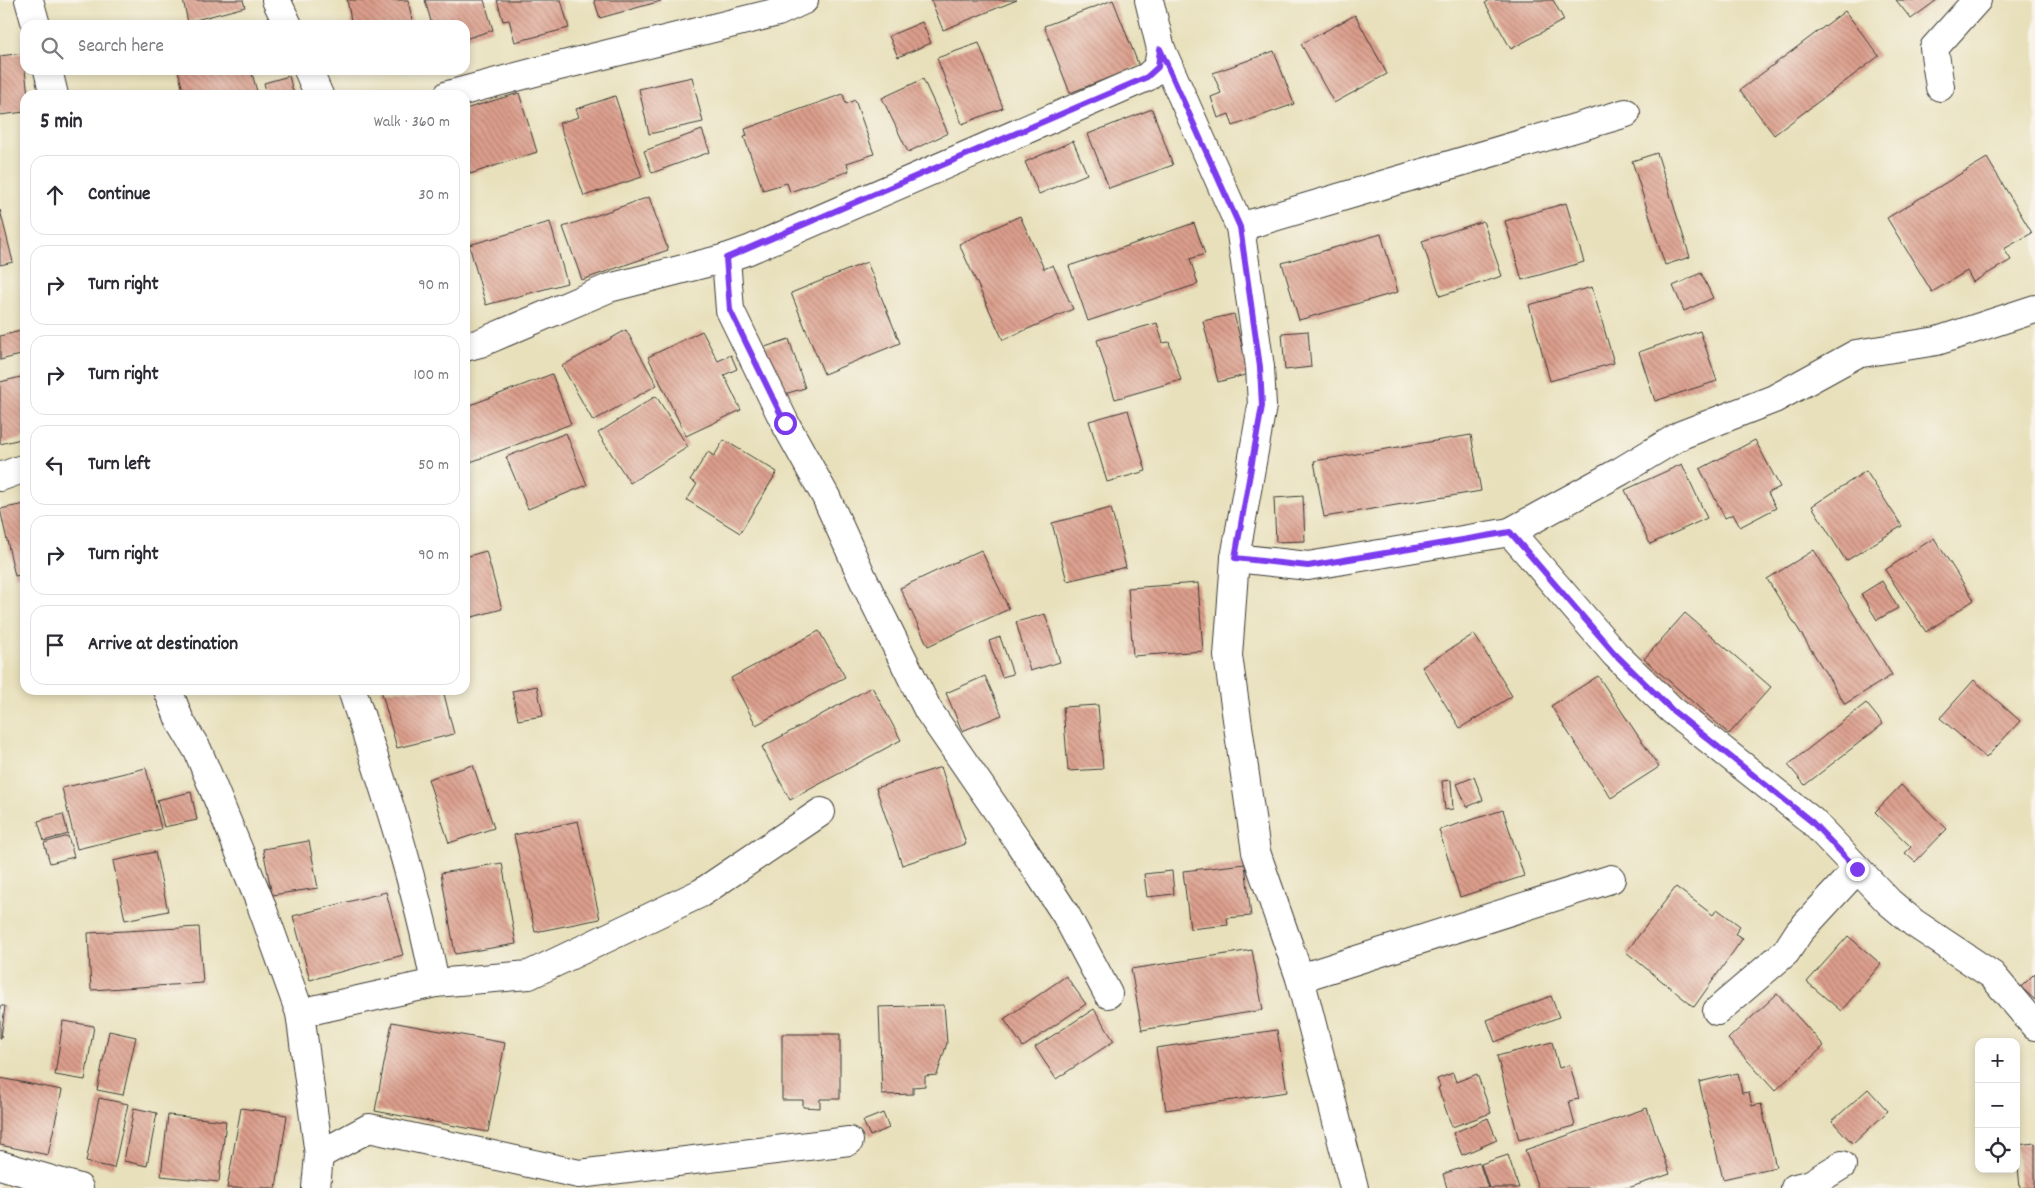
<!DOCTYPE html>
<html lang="en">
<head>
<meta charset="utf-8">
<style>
  body { margin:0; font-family:Dekko,sans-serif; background:#f2f2f3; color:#2b2b33 }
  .controls { position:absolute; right:15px; bottom:15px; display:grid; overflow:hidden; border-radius:10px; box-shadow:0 2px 8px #0003 }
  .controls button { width:45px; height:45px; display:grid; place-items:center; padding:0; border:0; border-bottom:1px solid #e1e1e2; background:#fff; color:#2b2b33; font:25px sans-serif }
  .stop { position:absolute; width:15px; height:15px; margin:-11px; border:4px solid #7c3aed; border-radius:50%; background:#fff }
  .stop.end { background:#7c3aed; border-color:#fff; box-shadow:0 1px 5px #0008 }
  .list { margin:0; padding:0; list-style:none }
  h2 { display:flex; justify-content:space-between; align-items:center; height:65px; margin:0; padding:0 20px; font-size:21px }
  h2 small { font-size:16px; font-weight:400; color:#7c7c81 }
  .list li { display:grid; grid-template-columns:32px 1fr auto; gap:15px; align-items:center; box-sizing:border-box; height:80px; margin:0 10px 10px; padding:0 10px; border:1px solid #e1e1e2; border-radius:15px }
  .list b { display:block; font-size:19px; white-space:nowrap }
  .list em { font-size:16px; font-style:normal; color:#7c7c81 }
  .icon { flex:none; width:28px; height:28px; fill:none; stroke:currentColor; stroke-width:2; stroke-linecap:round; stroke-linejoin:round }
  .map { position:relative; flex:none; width:2035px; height:1188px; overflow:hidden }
  .search { position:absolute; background:#fff; box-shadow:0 2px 8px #0003; left:20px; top:20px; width:450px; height:55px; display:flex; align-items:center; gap:12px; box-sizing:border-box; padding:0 18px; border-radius:15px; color:#7c7c81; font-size:19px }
  .panel { position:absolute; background:#fff; box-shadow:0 2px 8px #0003; left:20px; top:90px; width:450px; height:605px; border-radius:15px }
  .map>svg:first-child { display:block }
  .building { fill:url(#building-back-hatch) }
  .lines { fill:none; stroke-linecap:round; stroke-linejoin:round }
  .minor-casing { stroke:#3b3934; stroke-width:30 }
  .minor { stroke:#fff; stroke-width:28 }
  .route { stroke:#7c3aed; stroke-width:6 }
</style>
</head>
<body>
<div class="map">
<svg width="2035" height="1188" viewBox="0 0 2035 1188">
  <defs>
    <pattern id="building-back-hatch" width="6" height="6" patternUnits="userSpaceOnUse" patternTransform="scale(1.25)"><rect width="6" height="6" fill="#dc9e8c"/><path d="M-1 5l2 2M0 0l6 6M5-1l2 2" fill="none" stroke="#b28072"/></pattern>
  </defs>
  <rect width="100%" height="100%" fill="#f7f3e8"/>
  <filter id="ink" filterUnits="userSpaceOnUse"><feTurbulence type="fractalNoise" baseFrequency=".02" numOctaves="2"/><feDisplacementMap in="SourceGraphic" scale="10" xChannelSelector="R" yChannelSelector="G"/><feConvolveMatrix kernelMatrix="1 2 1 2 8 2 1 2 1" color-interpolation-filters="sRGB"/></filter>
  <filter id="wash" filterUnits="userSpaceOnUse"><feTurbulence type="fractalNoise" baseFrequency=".0096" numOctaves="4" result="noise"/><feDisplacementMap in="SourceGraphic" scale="20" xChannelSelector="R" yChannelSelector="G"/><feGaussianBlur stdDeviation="1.12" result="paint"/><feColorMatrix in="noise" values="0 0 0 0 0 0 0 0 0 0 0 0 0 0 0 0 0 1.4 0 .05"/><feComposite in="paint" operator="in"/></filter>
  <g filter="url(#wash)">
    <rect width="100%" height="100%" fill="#e8e0bb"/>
    <g id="blocks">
      <g class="building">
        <path d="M183,0H243L245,7L188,22Z"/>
        <path d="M347,0H408L413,25H352Z"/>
        <path d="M425,0H484L493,30L465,39V25H432Z"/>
        <path d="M497,0H561L569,28L515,42L509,20L503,21Z"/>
        <path d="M594,0H661V1L600,18Z"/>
        <path d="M931,0H1017L943,30Z"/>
        <path d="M1113,0L1139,66L1070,93L1044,26Z"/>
        <path d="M1490,0H1553L1564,20L1511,49L1485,3Z"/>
        <path d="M1896,0H1937L1911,19Z"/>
        <path d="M1845,11L1879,56L1774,135L1740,90Z"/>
        <path d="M1355,15L1387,74L1334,103L1301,44Z"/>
        <path d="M922,22L931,43L898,57L889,36Z"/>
        <path d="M979,43L1003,108L962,124L937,58Z"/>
        <path d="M1274,51L1294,104L1233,126L1229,114L1218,118L1211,97L1221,93L1213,73Z"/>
        <path d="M23,53L28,95H25V112L0,115V56Z"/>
        <path d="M178,70H251L258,95H184Z"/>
        <path d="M289,76L294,95H267L264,83Z"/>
        <path d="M692,77L703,122L649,134L639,89Z"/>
        <path d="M923,79L948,133L908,152L882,98Z"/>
        <path d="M519,93L537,152L470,174L465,157V109Z"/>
        <path d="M843,94L846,104L855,100L874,154L847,163L849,171L790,192L787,183L763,190L744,137L747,136L745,129Z"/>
        <path d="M615,96L642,177L584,196L559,123L579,117L576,109Z"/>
        <path d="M1152,109L1173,165L1109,188L1088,134Z"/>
        <path d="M702,130L710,152L652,173L644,151Z"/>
        <path d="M1073,141L1087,174L1039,194L1025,162Z"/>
        <path d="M1657,153L1690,257L1665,265L1632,161Z"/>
        <path d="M1987,158L2032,233L2004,249L2011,260L1973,282L1967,271L1932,292L1887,218Z"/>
        <path d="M649,197L668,250L582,280L563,227Z"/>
        <path d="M1566,203L1584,262L1522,280L1505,221Z"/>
        <path d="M0,210L13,262L0,265Z"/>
        <path d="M1020,216L1044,269L1053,265L1073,309L1003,340L959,244Z"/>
        <path d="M1483,221L1502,276L1440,296L1422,241Z"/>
        <path d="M550,222L567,283L486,305L469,245Z"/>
        <path d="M1194,223L1205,254L1190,259L1198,284L1088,321L1069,266Z"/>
        <path d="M1381,234L1398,292L1299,320L1282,263Z"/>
        <path d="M867,262L900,343L824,374L791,293Z"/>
        <path d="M1701,273L1713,298L1684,311L1673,286Z"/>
        <path d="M1592,287L1614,363L1550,381L1529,305Z"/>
        <path d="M1234,314L1249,374L1218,382L1203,321Z"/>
        <path d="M1157,323L1163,343L1169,342L1181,380L1115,399L1097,340Z"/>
        <path d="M25,330V354L0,360V336Z"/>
        <path d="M626,330L657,385L593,421L562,366Z"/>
        <path d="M702,331L718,361L731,355L737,369L724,375L741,410L686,436L648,357Z"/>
        <path d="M1308,331L1311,367L1285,370L1282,333Z"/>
        <path d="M1700,331L1717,381L1655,401L1639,352Z"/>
        <path d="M789,339L805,388L781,395L765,347Z"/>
        <path d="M552,374L571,424L468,463L465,455V407Z"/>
        <path d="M25,376V438L0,444V382Z"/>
        <path d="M656,396L688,447L630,483L598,433Z"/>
        <path d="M1128,410L1146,471L1107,482L1089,421Z"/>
        <path d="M566,433L587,485L528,509L506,457Z"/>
        <path d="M1471,435L1481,491L1324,517L1314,461Z"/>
        <path d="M724,440L777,472L740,533L687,500L697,484L690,480L708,452L714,456Z"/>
        <path d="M1755,440L1780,487L1768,493L1776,508L1740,527L1733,514L1725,518L1700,469Z"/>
        <path d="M1682,464L1707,518L1650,544L1625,490Z"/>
        <path d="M1866,471L1902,526L1846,561L1812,506Z"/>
        <path d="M1303,496L1305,541L1276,542L1274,498Z"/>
        <path d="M25,504V574L15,576L0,509Z"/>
        <path d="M1111,508L1126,567L1067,581L1052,523Z"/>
        <path d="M1934,538L1974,600L1926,632L1885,570Z"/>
        <path d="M981,550L1009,609L928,646L900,588Z"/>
        <path d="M1814,550L1892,675L1845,704L1767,579Z"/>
        <path d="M486,551L502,609L465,619V557Z"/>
        <path d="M1882,581L1898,608L1877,620L1861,594Z"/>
        <path d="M1198,583L1203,651L1133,656L1128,588Z"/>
        <path d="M1685,613L1771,687L1729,734L1644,659Z"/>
        <path d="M1045,614L1060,662L1030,671L1016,622Z"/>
        <path d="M819,631L845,677L756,725L731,678Z"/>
        <path d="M1474,634L1512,696L1460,728L1422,667Z"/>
        <path d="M1000,637L1013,674L1002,677L989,641Z"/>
        <path d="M985,676L1002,715L962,731L946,693Z"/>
        <path d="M1598,676L1659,767L1611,798L1551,706Z"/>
        <path d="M1974,680L2020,721L1986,758L1940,718Z"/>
        <path d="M537,686L543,716L518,720L512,691Z"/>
        <path d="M872,687L901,740L790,800L762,747Z"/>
        <path d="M381,690H443L454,734L397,748Z"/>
        <path d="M1866,703L1883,724L1805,785L1788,765Z"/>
        <path d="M1098,705L1103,769L1068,771L1063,707Z"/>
        <path d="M473,765L494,828L449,843L428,779Z"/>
        <path d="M941,767L966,844L902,865L876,788Z"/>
        <path d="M146,768L161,829L77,849L62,788Z"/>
        <path d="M1474,777L1483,800L1467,807L1457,784Z"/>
        <path d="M1451,780L1453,809L1445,810L1442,781Z"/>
        <path d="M1901,785L1947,829L1915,862L1905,853L1911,847L1875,812Z"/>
        <path d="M191,792L197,820L164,827L157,800Z"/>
        <path d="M1503,810L1524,876L1460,897L1439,830Z"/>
        <path d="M63,814L68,834L44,841L38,821Z"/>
        <path d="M578,821L600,919L535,932L514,835Z"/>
        <path d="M68,836L74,857L50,863L44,843Z"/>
        <path d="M309,841L318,888L272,895L263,849Z"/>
        <path d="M155,852L168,911L125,920L113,861Z"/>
        <path d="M502,863L516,944L455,954L441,873Z"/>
        <path d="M1245,864L1251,916L1227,918L1228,925L1190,929L1183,871Z"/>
        <path d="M1172,871L1174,894L1147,897L1144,874Z"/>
        <path d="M1676,887L1713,915L1717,909L1740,926L1735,934L1743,938L1694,1007L1626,952Z"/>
        <path d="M386,892L403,955L310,980L293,916Z"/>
        <path d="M199,927L203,983L91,990L88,933Z"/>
        <path d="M1848,936L1881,964L1841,1011L1807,982Z"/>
        <path d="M1252,950L1263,1010L1142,1030L1131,969Z"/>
        <path d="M2035,973V1000L2021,987Z"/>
        <path d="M1066,976L1086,1004L1023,1047L1004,1019Z"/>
        <path d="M1777,994L1824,1046L1775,1091L1728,1039Z"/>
        <path d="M1551,996L1559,1017L1495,1042L1487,1020Z"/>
        <path d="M944,1005L947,1043L937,1075L925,1076V1086L913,1087V1094L882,1095L879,1007Z"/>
        <path d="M0,1006H5L1,1038H0Z"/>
        <path d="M1094,1009L1114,1041L1056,1079L1035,1047Z"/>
        <path d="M63,1021L94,1026L85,1080L55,1075Z"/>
        <path d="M392,1022L505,1043L488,1132L375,1111Z"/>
        <path d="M1277,1030L1287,1092L1166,1110L1156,1048Z"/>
        <path d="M109,1031L136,1037L123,1095L97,1090Z"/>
        <path d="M782,1034H840V1099H820V1108L803,1107V1100H782Z"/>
        <path d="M1552,1042L1559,1068L1570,1065L1579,1099L1569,1101L1575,1126L1519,1140L1497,1056Z"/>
        <path d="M1453,1073L1456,1082L1477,1074L1491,1113L1452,1127L1438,1088L1440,1087L1437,1079Z"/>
        <path d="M1738,1073L1742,1093L1749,1092L1752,1106L1761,1104L1776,1167L1723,1179L1699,1082Z"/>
        <path d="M0,1078L62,1090L48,1155L0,1145Z"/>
        <path d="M1868,1089L1888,1111L1853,1144L1832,1121Z"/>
        <path d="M99,1098L128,1104L114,1168L86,1162Z"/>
        <path d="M134,1108L157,1113L147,1166L124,1161Z"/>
        <path d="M241,1108L287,1115L276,1188H227Z"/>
        <path d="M1647,1108L1670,1174L1628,1188H1538L1525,1150Z"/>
        <path d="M883,1113L889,1128L870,1136L863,1121Z"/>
        <path d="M168,1115L226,1121L219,1182L161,1176Z"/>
        <path d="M1488,1118L1497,1140L1462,1155L1453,1133Z"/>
        <path d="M2035,1143V1188H2020L2016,1145Z"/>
        <path d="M1508,1155L1519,1188H1489L1481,1164Z"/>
        <path d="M1479,1162L1488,1188H1447L1443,1174Z"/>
      </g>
    </g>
  </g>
  <g filter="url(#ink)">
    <use href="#blocks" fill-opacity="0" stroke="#3b3934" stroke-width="1"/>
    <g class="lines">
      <g class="minor-casing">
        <g id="minor">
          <path d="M29,0L36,25"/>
          <path d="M276,0L288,25"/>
          <path d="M1161,49L1240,227L1260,367L1262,406L1235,558L1228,656L1256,852L1300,978L1354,1188"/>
          <path d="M48,70L54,95"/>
          <path d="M308,70L319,95"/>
          <path d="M1940,87L1934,48L1977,0"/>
          <path d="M448,95L539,71L778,12L804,0"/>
          <path d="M1240,227L1626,113"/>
          <path d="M726,258L730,310L785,423L826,497L864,581L928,710L1020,844L1066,915L1108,994"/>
          <path d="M465,347L480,343L609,288L726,258L749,250L1147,77L1158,67L1161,49L1149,0"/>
          <path d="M0,477L25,468"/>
          <path d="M1510,532L1615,654L1672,710L1812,821L1889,902L1914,923L1992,975L2035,1026"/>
          <path d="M1235,558L1308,566L1510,532L1621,471L1681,435L1774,399L1856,354L1937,341L2035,309"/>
          <path d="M168,690L180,721L198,751L260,902L300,1013L319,1155L316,1188"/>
          <path d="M1300,978L1611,879"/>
          <path d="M435,983L529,975L701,893L821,812"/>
          <path d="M1717,1011L1786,952L1799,932L1857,869"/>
          <path d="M300,1013L435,983C416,883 384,787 352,690"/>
          <path d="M319,1155L369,1128L579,1174L849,1141"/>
          <path d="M0,1165L79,1188"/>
          <path d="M1795,1188L1811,1184L1842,1165"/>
        </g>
      </g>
      <use href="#minor" class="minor"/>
    </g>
  </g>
  <g class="lines" filter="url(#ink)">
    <path class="route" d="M785,423L730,310L726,258L1147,77L1158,67L1160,49L1240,227L1260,367L1262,406L1235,558L1308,566L1510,532L1615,654L1672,710L1812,822L1857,869"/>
  </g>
</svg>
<div class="controls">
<button>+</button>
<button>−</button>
<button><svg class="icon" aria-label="locate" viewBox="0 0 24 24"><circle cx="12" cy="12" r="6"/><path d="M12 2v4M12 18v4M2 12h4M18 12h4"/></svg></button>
</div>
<div class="stop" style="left:785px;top:423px"></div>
<div class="stop end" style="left:1857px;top:869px"></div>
<div class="search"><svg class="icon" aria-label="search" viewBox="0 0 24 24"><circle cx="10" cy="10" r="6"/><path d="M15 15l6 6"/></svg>Search here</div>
<section class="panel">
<h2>5 min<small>Walk · 360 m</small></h2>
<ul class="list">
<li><svg class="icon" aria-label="ahead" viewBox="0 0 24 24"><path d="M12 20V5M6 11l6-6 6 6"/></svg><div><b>Continue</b></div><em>30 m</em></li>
<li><svg class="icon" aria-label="right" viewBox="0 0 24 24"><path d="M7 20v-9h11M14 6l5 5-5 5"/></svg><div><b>Turn right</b></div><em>90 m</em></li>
<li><svg class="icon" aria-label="right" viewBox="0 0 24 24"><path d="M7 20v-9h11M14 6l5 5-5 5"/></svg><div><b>Turn right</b></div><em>100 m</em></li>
<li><svg class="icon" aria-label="left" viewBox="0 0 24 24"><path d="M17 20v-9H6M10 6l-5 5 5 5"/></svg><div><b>Turn left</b></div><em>50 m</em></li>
<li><svg class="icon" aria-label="right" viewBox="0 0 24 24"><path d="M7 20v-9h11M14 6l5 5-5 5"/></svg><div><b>Turn right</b></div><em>90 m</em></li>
<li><svg class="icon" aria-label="arrive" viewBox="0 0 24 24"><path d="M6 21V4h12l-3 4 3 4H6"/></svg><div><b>Arrive at destination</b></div></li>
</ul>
</section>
</div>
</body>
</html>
